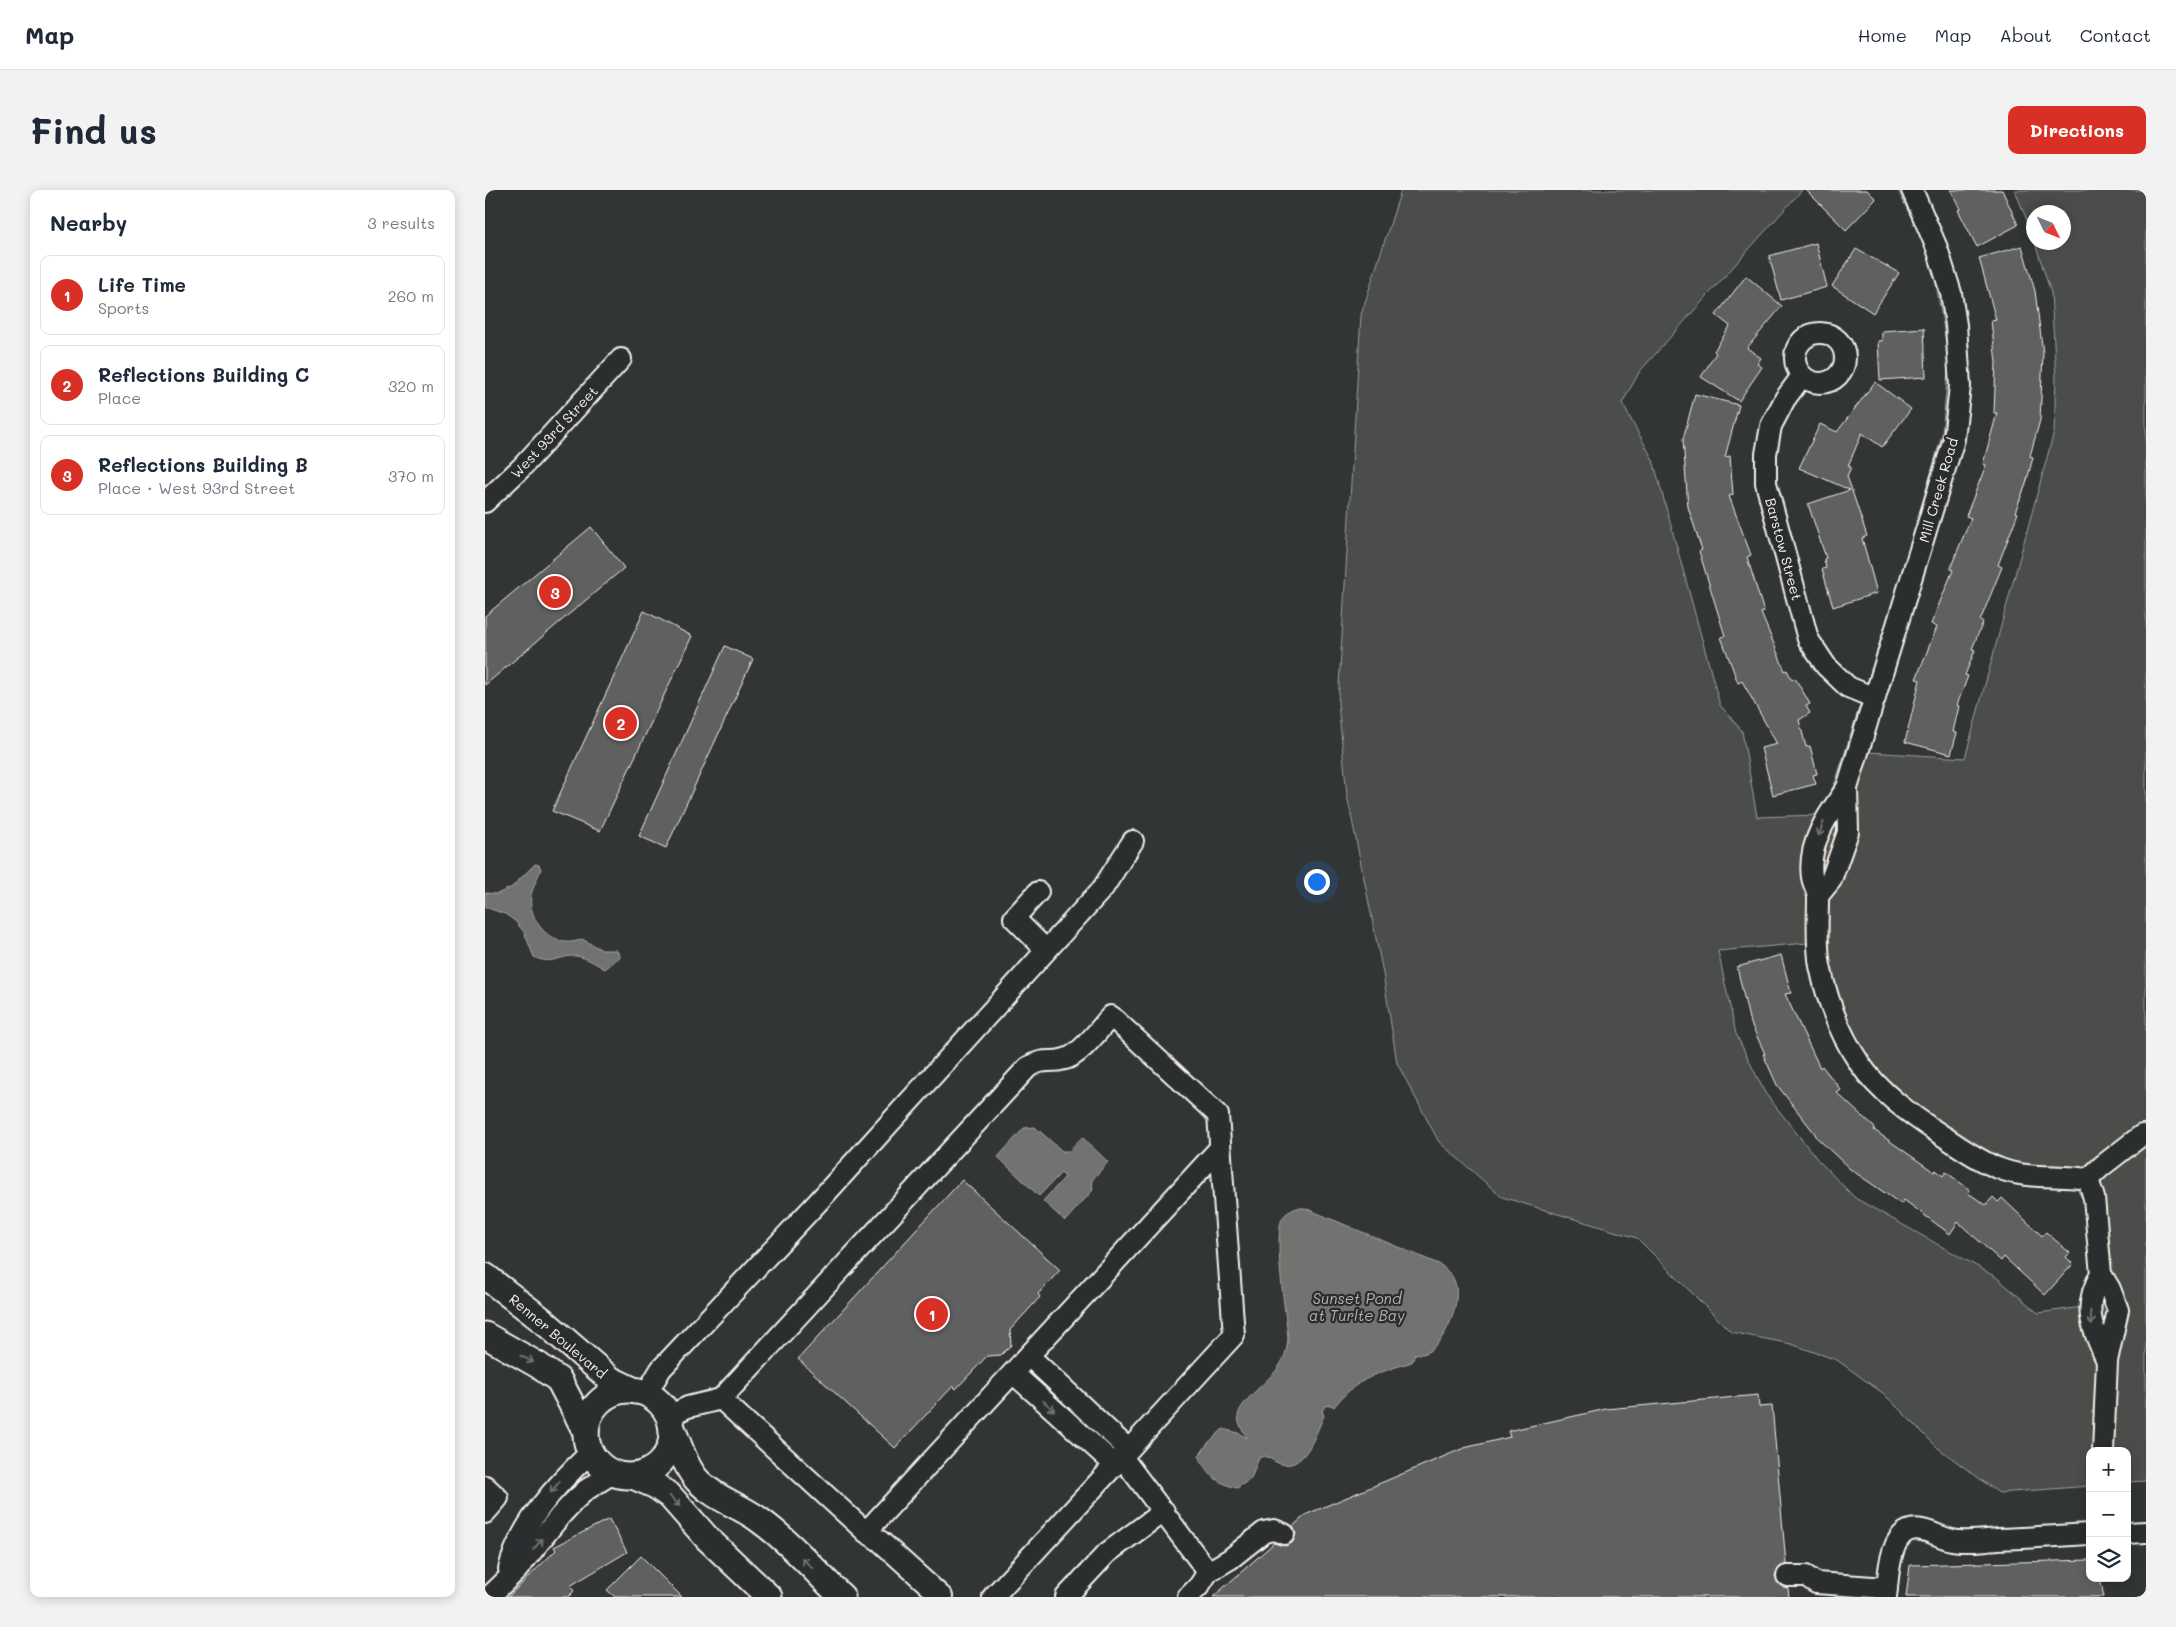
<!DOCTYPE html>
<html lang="en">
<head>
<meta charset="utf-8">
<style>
  body { margin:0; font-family:Mali,sans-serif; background:#f2f2f3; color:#1f2937 }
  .controls { position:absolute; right:15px; bottom:15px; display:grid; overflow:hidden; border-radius:10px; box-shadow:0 2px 12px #0003 }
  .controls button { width:45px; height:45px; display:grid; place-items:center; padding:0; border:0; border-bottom:1px solid #e0e1e3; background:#fff; color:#1f2937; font:25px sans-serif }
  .compass { position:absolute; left:1541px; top:15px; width:45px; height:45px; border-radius:50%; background:#fff; box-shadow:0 2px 12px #0003; rotate:133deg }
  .you { position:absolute; left:831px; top:691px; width:18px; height:18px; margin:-12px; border:4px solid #fff; border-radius:50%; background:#1a73e8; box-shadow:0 0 0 8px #1a73e833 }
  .badge { display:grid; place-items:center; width:32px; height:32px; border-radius:50%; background:#d93025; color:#fff; font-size:16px; font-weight:700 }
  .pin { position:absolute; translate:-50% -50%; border:2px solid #fff; box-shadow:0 1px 5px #0006 }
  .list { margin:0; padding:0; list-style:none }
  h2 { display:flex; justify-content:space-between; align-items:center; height:65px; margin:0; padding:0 20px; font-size:21px }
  h2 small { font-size:16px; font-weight:400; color:#747a83 }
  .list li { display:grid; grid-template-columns:32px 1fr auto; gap:15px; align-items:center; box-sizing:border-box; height:80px; margin:0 10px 10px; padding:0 10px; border:1px solid #e0e1e3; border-radius:10px }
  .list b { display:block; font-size:19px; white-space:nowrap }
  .list p { margin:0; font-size:16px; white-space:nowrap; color:#747a83 }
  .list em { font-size:16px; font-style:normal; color:#747a83 }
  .icon { flex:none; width:28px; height:28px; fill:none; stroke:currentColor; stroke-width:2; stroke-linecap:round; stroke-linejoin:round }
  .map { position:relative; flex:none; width:1661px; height:1407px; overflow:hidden; border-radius:10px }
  header { display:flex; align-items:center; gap:30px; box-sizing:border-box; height:70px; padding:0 25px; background:#fff; border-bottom:1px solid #e0e1e3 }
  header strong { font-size:24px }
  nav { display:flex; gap:28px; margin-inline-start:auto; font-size:18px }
  .intro { display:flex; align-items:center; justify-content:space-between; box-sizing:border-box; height:120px; padding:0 30px }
  h1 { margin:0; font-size:35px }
  .button { padding:12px 22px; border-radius:10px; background:#d93025; color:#fff; font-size:18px; font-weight:700 }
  main { display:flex; gap:30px; padding:0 30px }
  aside { flex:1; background:#fff; border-radius:10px; box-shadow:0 2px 12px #0003 }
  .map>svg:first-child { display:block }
  .green { fill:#4b4d4c; stroke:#a09f9a; fill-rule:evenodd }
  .water { fill:#727370; stroke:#a6a5a0 }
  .building { fill:#5f605f; stroke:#f4f1e8 }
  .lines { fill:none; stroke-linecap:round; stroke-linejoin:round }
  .minor-casing { stroke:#f4f1e8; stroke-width:24 }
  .major-casing { stroke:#f4f1e8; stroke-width:29 }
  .minor { stroke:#2a2d2e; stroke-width:20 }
  .major { stroke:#2a2d2e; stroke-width:25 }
  .oneway { stroke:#71726f }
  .labels { text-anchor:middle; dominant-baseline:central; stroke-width:4.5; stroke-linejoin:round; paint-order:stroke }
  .street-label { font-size:14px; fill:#f4f1e8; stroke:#2a2d2e }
  .water-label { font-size:15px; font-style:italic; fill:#b3b2ac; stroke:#2a2d2e }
</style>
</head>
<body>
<header>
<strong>Map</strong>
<nav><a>Home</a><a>Map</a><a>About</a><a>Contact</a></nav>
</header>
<div class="intro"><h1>Find us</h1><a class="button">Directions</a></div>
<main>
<aside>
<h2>Nearby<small>3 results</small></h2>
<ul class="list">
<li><span class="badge">1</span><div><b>Life Time</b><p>Sports</p></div><em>260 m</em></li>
<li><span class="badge">2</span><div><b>Reflections Building C</b><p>Place</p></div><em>320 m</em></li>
<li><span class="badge">3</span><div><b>Reflections Building B</b><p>Place · West 93rd Street</p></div><em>370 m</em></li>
</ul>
</aside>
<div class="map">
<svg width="1661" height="1407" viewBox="0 0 1661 1407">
  <rect width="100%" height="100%" fill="#323535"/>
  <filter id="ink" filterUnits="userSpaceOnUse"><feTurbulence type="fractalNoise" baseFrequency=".02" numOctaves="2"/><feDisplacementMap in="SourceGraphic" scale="10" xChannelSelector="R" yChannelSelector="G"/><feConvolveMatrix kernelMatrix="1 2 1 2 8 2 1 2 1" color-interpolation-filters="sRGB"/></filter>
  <g filter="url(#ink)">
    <path class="green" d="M916,0H1317L1155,181L1137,213L1168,270L1235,515L1257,541L1272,627L1335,625L1351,590L1417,384L1457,244L1464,169L1447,71L1413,0H1436L1476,97L1484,193L1383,562L1480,568L1569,242L1571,187L1566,103L1550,53L1578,52V22H1548V46L1530,0H1661V1291L1642,1292V1261H1605V1296L1514,1303L1453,1258L1399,1204L1352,1170L1306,1154L1246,1142L1152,1048L1017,1007L954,952L912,873L898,783L862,605L853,513L876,125ZM1322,753L1330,797L1346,843L1485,975L1589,995L1599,1011L1606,1079L1598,1117L1553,1123L1511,1087L1370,1008L1333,970L1280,903L1251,844L1233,761Z"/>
    <g class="water">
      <path d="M50,674L54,675L56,679C53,687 48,697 46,705C42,732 70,762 97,749L117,760H131L135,765V767L120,779C111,774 101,767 91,766C75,765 67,776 49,767L39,742L30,731L20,724L0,717V703L12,704L27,697Z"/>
      <path d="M550,937L577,961H584L597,947L623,972L607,990L608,1000L580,1031L558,1011L580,987L576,983L554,1006L513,967L539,938Z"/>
      <path d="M812,1018H820L956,1075C960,1079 967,1084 969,1090C978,1110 961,1153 941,1163C938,1165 935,1163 930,1164L927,1172C895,1182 870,1189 849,1217L846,1215L840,1216L837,1221L839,1226C830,1244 820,1283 793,1273C788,1271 784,1267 779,1266L774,1268L766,1289L752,1298C732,1293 722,1285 714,1266L723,1253L738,1239L753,1243L762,1248C759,1242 753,1234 753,1226C754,1212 785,1190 793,1178C800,1168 802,1160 803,1148C800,1117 791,1066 795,1036C796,1026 803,1021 812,1018Z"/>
    </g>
    <g class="building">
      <path d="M1321,0H1382L1391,9L1361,40Z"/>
      <path d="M1466,0H1517L1533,35L1492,57L1473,20L1476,19Z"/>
      <path d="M1331,53L1342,97L1296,110L1284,66Z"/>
      <path d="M1537,56L1550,101L1558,163L1555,230L1545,266L1548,267L1541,294L1530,322L1533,323L1513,375L1517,377L1495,431L1498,432L1487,459L1490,460L1480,485L1483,486L1472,515L1474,516L1468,542L1472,543L1466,564L1420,552L1435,490L1431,489L1452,437L1446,434L1468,380L1465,379L1486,328L1481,326L1501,275L1498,274L1512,223H1509L1511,172L1506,131L1511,130L1494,68Z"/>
      <path d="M1371,59L1414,83L1388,123L1347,96Z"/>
      <path d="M1261,86L1297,116L1262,158L1276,168L1272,174L1277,177L1254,211L1216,187L1231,163L1229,161L1245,136L1231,125Z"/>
      <path d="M1439,138L1441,187L1395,190L1393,151H1397V141Z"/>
      <path d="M1390,192L1426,219L1397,257L1377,243L1363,276L1366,277L1362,286L1382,346L1377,348L1392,403L1348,417L1337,379L1341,378L1339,369L1341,368L1323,314L1365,300L1314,278L1335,234L1352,242Z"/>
      <path d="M1210,204L1254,215L1240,267L1245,266L1248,305L1244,306L1266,365L1262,367L1279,422L1276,423L1300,481L1302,480L1307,490L1310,488L1325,514L1321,516L1325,523L1314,530L1321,557L1325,556L1332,584L1328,585L1331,594L1288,605L1276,558L1292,554L1257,491L1253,493L1246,474L1236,447L1240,446L1214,361L1217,360L1203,317L1198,249Z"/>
      <path d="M106,337L139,378L0,495V426Z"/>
      <path d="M159,421L207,446L115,641L67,621Z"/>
      <path d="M240,456L268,469L181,658L154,646Z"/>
      <path d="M1296,765L1306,803L1300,804L1335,878L1337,876L1356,900L1352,903L1390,938L1389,940L1449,982L1451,980L1458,986L1461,982L1485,1000L1483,1003L1501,1015L1508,1007L1513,1012L1517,1008L1557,1046L1561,1042L1585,1063L1581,1067L1588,1074L1560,1105L1519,1067L1516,1071L1473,1032L1465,1044L1419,1010L1416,1014L1365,979L1330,946L1331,945L1292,895L1278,864H1280L1264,829L1252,777Z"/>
      <path d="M477,990L575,1080L553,1104L555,1107L525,1140L526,1155L516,1165L502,1166L471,1199L468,1196L410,1258L313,1169Z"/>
      <path d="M1273,1205L1274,1217L1287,1216L1301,1374L1292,1380L1290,1386L1296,1396L1303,1398L1304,1407H728L789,1353L800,1356L807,1353L811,1343L808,1336L822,1324L979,1258L1025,1247L1023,1241L1121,1219Z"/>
      <path d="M124,1329L142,1362L85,1396L89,1401L83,1407H23L71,1360L69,1357Z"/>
      <path d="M156,1366L197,1407H130L122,1400Z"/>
      <path d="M1605,1370V1388H1615L1619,1407H1421L1425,1375Z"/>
    </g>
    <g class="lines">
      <g class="minor-casing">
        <g id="minor">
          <circle cx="1335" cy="168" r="25"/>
          <path d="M1317,186L1300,209L1286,236L1281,264V293L1323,449L1341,476L1363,497L1390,508"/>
          <path d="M0,312L36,278L136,169"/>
          <path d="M1362,598C1344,623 1322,653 1327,687C1328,694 1333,701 1333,708C1333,731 1331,754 1335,776C1342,810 1356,846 1375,874C1394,902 1426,925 1455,944C1474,956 1492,970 1513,978C1542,990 1573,984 1603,989L1609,1008L1616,1084L1625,1099L1633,1120L1622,1171L1618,1261"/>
          <path d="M553,702L529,728L561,760"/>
          <path d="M1333,706L1346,690L1363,642L1362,598L1469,249L1475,196L1471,135L1466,103L1452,58L1427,0"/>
          <path d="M1603,989L1617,976L1657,945"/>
          <path d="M1616,1084C1596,1118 1608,1139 1622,1171"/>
          <path d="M544,1166L643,1259"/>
          <path d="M528,1183L630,1275"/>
          <path d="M161,1204L176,1179L333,1012L618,698L648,651"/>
          <path d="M183,1226L203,1217L236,1209"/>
          <path d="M0,1296L13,1308L0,1323"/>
          <path d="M381,1342L735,958"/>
          <path d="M1642,1343L1661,1342"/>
          <path d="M24,1379C35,1334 72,1294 105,1263"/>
          <path d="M723,1382L745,1369L779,1342L789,1340L799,1344"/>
          <path d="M1302,1386H1321L1331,1393L1402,1398"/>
          <path d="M4,1407L32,1380L75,1326L89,1311L101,1300L128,1283"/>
          <path d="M457,1407L395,1351L381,1342L236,1209L543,877C560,867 564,874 580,869C596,865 615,838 626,826L733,925L749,1145L637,1267L723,1382L714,1396L703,1407"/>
          <path d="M508,1407L637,1267"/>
          <path d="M581,1407L622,1363L679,1321"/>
          <path d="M1401,1407C1403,1390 1404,1358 1417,1345C1431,1331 1452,1347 1467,1350C1481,1353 1498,1350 1513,1349C1544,1348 1574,1346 1605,1344"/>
        </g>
      </g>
      <g class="major-casing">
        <g id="major">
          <path d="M0,1086L57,1130L125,1189L150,1201"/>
          <path d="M0,1145L53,1175L74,1190L101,1242"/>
          <circle cx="144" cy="1243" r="43"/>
          <path d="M187,1238C194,1255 201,1279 214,1292C231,1309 254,1315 273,1329C304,1351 330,1381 357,1407"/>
          <path d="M148,1286L171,1296L185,1306L222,1348L284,1407"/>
        </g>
      </g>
      <use href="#minor" class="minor"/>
      <use href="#major" class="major"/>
    </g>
    <defs><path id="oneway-shaft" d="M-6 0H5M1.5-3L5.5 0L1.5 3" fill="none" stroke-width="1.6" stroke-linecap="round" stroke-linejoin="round" transform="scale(1.25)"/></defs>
    <g class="oneway">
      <use href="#oneway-shaft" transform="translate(1336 639) rotate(110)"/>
      <use href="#oneway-shaft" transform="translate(1606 1128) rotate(84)"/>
      <use href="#oneway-shaft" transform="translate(42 1169) rotate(27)"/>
      <use href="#oneway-shaft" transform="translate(564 1216) rotate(42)"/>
      <use href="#oneway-shaft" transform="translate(70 1297) rotate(130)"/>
      <use href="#oneway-shaft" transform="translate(190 1311) rotate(44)"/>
      <use href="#oneway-shaft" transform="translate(53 1354) rotate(-50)"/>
      <use href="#oneway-shaft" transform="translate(322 1373) rotate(-136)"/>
    </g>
  </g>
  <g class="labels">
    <g class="street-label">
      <text transform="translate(69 242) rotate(-47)">West 93rd Street</text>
      <text transform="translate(1453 300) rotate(-74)">Mill Creek Road</text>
      <text transform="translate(1299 359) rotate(75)">Barstow Street</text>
      <text transform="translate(73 1146) rotate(40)">Renner Boulevard</text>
    </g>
    <g class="water-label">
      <text x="872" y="1108">Sunset Pond<tspan x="872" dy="17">at Turlte Bay</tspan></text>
    </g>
  </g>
</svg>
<div class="controls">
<button>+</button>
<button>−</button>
<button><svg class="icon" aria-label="layers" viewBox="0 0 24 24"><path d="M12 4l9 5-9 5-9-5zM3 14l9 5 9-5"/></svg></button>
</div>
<svg class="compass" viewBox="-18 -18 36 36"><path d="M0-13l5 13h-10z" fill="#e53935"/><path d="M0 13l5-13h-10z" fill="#747a83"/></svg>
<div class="you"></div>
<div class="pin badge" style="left:447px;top:1124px">1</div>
<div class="pin badge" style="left:136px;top:533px">2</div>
<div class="pin badge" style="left:70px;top:402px">3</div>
</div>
</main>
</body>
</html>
